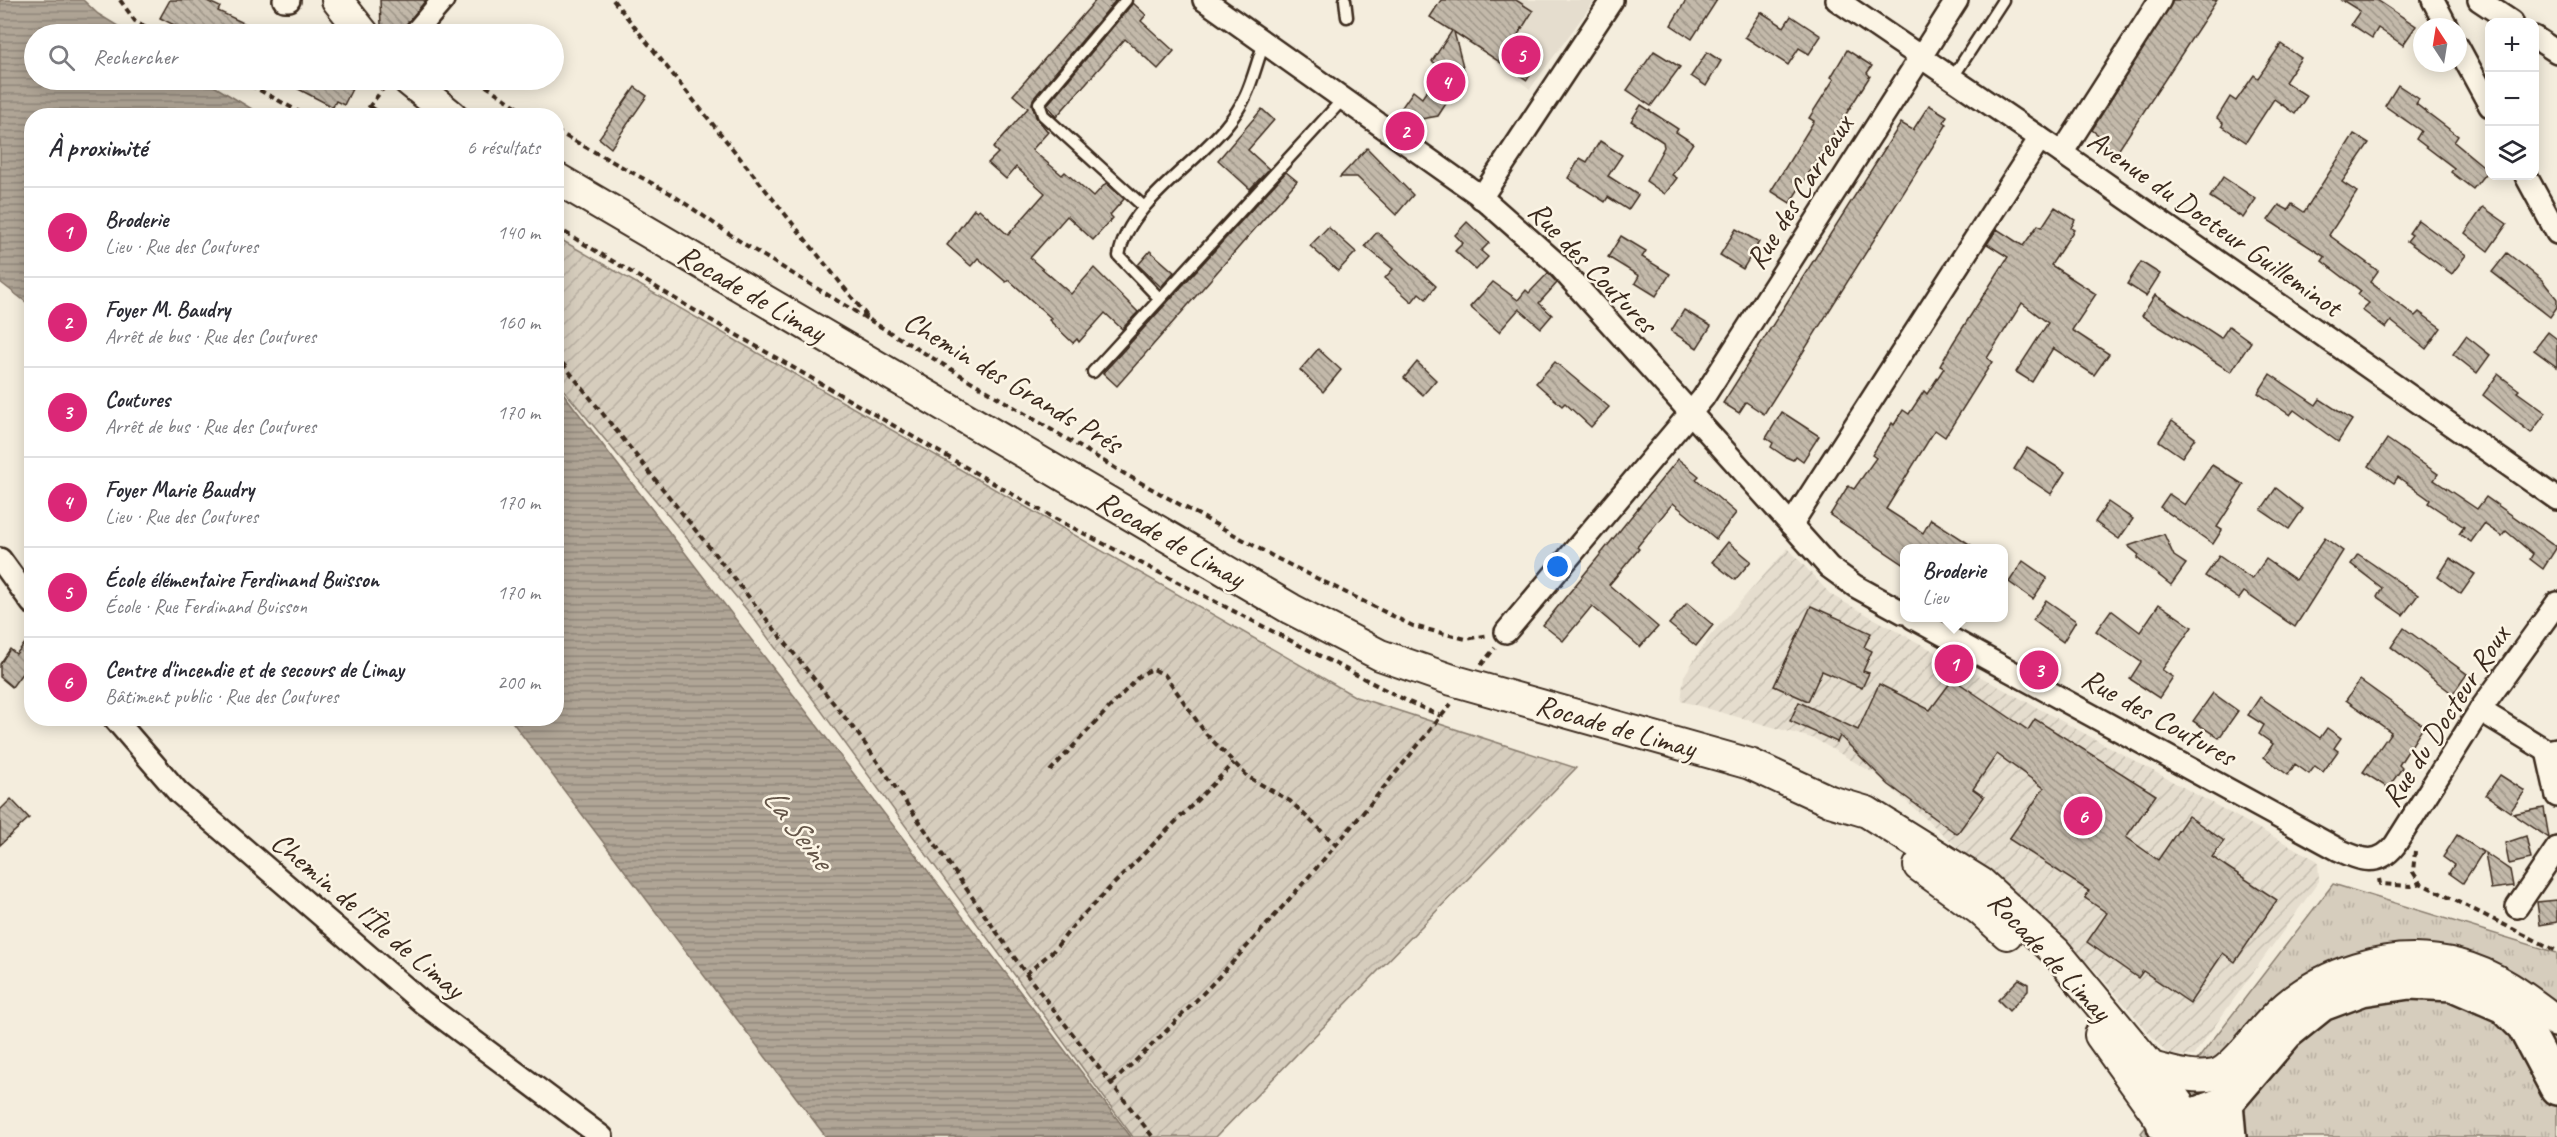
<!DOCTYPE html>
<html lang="fr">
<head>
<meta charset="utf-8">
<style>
  body { margin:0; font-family:Caveat,sans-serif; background:#f7f7f7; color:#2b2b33 }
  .controls { position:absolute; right:18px; top:18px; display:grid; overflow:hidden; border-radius:12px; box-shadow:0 3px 15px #0003 }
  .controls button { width:54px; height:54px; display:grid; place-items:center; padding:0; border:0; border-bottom:2px solid #e1e1e2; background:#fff; color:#2b2b33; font:30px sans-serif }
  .compass { position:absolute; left:2413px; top:18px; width:54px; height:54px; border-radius:50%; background:#fff; box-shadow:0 3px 15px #0003; rotate:348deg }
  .you { position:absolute; left:1558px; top:567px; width:21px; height:21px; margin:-15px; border:4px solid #fff; border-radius:50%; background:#1a73e8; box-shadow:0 0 0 9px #1a73e833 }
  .badge { display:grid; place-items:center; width:39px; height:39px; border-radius:50%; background:#db2777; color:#fff; font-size:20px; font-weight:700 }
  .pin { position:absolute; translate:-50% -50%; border:3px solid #fff; box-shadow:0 2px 6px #0006 }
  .popup { position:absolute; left:1900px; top:544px; width:108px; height:78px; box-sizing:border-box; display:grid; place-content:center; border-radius:12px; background:#fff; filter:drop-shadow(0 2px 4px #0005); font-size:20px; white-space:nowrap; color:#7c7c81 }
  .popup b { font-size:22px; color:#2b2b33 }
  .popup::after { content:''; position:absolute; left:50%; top:100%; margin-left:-12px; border:12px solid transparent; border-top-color:#fff }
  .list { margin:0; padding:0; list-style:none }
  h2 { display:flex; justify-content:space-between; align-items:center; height:78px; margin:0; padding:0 24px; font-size:26px }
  h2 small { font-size:20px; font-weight:400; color:#7c7c81 }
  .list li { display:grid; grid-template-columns:39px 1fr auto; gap:18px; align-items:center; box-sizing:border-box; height:90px; padding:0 24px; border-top:2px solid #e1e1e2 }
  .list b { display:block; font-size:22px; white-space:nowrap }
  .list p { margin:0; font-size:20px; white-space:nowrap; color:#7c7c81 }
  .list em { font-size:20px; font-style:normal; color:#7c7c81 }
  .icon { flex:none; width:33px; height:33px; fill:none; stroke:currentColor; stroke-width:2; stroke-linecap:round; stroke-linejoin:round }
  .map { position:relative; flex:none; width:2557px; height:1137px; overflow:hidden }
  .search { position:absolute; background:#fff; box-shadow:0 3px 15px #0003; left:24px; top:24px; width:540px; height:66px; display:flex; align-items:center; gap:15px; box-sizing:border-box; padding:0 21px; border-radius:33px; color:#7c7c81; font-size:22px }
  .panel { position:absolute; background:#fff; box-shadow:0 3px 15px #0003; left:24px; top:108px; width:540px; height:618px; border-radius:24px }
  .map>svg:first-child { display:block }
  .built { fill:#e5ddce }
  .industrial { fill:url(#industrial-furrows) }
  .grass { fill:url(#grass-tufts); stroke:#887c6e; stroke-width:1.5 }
  .garden { fill:url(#garden-furrows); stroke:#887c6e; stroke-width:1.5 }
  .water { fill:url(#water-rules); stroke:#817466; stroke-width:1.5 }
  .building { fill:url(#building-back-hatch); stroke:#3b2a1e; stroke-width:1.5 }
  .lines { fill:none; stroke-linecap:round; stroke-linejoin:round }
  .service-casing { stroke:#3b2a1e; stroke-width:15 }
  .minor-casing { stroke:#3b2a1e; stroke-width:26 }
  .secondary-casing { stroke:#3b2a1e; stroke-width:34 }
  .primary-casing { stroke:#3b2a1e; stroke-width:38 }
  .path { stroke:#3b2a1e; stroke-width:4; stroke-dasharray:6 4.5; stroke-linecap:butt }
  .service { stroke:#fcf5e5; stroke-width:10 }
  .minor { stroke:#fcf5e5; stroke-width:21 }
  .secondary { stroke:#fcf5e5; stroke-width:30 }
  .primary { stroke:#fcf5e5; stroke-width:33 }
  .labels { text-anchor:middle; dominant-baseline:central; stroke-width:5; stroke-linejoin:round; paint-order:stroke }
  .street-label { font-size:30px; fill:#3b2a1e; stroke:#fcf5e5 }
  .water-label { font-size:32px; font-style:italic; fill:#645548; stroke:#fcf5e5 }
</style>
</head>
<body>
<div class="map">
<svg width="2557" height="1137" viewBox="0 0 2557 1137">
  <defs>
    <pattern id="industrial-furrows" width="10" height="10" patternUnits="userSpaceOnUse" patternTransform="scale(1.5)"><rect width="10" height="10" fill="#e5ddce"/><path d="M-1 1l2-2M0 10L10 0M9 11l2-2" fill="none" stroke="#c5beb0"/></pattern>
    <pattern id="grass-tufts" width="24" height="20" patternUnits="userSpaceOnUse" patternTransform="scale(1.5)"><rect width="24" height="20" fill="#d6cdbd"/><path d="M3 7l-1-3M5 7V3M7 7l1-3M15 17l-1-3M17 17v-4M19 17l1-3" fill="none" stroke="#b9b0a2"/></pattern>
    <pattern id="garden-furrows" width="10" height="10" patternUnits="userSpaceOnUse" patternTransform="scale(1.5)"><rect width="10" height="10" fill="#d6cdbd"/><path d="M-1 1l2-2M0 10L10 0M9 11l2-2" fill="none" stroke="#b9b0a2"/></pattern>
    <pattern id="water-rules" width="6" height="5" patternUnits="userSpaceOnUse" patternTransform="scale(1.5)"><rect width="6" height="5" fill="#b0a596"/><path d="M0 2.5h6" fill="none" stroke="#90877a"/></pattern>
    <pattern id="building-back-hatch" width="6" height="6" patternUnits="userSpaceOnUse" patternTransform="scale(1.5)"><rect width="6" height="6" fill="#c3b9aa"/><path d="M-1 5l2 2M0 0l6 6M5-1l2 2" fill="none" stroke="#a0978a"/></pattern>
  </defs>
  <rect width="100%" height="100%" fill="#f4eddd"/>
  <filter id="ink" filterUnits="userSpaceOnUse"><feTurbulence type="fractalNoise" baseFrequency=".0167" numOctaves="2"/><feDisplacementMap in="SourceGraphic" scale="12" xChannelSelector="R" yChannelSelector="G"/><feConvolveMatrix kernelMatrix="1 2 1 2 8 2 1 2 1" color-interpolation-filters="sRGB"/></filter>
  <g filter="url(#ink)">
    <path class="built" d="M1459,0H1595L1530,89L1444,21Z"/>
    <path class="industrial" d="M1788,548L1831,595L2318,861L2319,881L2193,1056L2168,1055L2096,971L2033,911L1956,846L1877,775L1815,739L1681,701L1684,676L1709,637Z"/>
    <path class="grass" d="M2333,884L2557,953V1137H2144L2141,1133Z"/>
    <path class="garden" d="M558,238L1356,697L1576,768L1216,1137H1133L752,616L557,382Z"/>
    <g class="water">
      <path d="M0,0H83L98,14L131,34H34V80H204L262,115L32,116L31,306L0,282Z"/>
      <path d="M557,385L1131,1137H826L510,719L556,718Z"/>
    </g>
    <g class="building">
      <path d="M170,0H205L220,7L218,11L267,34H192L160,18Z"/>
      <path d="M380,0H426L402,30L381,25Z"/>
      <path d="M1096,0H1116L1033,99L1032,105L1036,117L1048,132L1032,150L1062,175L1065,172L1093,197L1106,183L1124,199L1110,215L1113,218L1093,240L1067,216L1030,258L1071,294L1094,268L1138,312L1122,329L1105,313L1079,342L1077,339L1073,343L1049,320L1051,318L1009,280L1006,282L978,258L971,266L947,245L974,209L977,211L979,209L1008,235L1045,193L1016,167L1006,179L988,163L998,153L993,148L1028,108L1013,95Z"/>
      <path d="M1441,0H1516L1533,11L1512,44L1539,62L1527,80L1454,32L1465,74L1438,116L1416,120L1400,110L1413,91L1422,98L1442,68L1432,61L1452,31L1430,17Z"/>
      <path d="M1686,0H1717L1692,39L1671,25Z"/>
      <path d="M2173,0H2217L2114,157L2096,145L2101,137L2092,130Z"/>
      <path d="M2342,0H2377L2416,26L2403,45L2378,28L2372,38L2351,24L2360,11Z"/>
      <path d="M1133,3L1146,15L1141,21L1174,51L1158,69L1125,39L1056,117L1047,105Z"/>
      <path d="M1761,12L1784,27L1791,16L1821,36L1809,54L1799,48L1788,65L1745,37Z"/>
      <path d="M2281,44L2301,58L2285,82L2307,96L2295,114L2274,99L2246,142L2222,126L2223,123L2217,118L2230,97L2236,101L2254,75L2258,78Z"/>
      <path d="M1847,50L1872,66L1867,73L1870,76L1790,203L1771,191L1814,121L1809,118L1834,79L1831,77Z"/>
      <path d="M1654,51L1680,67L1651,106L1627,90Z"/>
      <path d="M1707,52L1721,61L1706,86L1691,76Z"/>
      <path d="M281,80H347L345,86L352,89L344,105L336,101L333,107Z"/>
      <path d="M2398,85L2419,99L2416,104L2458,136L2454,142L2488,170L2473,189L2451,172L2454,168L2416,139L2421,131L2385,106Z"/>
      <path d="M635,87L647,96L611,148L599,138Z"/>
      <path d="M1641,105L1678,129L1676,132L1693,143L1672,175L1677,178L1665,194L1646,181L1664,147L1663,142L1631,121Z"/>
      <path d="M1929,105L1947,116L1944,122L1947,124L1764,414L1746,402L1739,413L1723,403L1901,123L1913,130Z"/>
      <path d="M1262,109L1274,120L1248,150L1269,169L1250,189L1218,160Z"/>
      <path d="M2354,134L2369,143L2342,182L2357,192L2329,235L2378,271L2370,282L2415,316L2419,312L2441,328L2426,349L2391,321L2386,328L2362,310L2369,303L2358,295L2361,291L2322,261L2325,257L2268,220L2279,205L2288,210L2292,204L2304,212Z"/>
      <path d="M1600,141L1622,155L1608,176L1638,195L1628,210L1608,197L1605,202L1568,178L1580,158L1587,162Z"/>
      <path d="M1367,148L1413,195L1396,215L1357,177H1340Z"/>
      <path d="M1286,172L1297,181L1117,386L1103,373Z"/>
      <path d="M2223,177L2256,199L2243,218L2210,197Z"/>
      <path d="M2055,207L2075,220L2071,228L2074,230L2051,265L2096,294L2072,330L2109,354L2094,375L2053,348L2032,382L2016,372L2048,323L2022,303L1987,358L1992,362L1945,437L1935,430L1886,509L1923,533L1931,519L1977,549H1905V565L1830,515L1848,486L1854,489L1876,458L1872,455L1892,423L1894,425L1903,410L1909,414L1924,391L1927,394L1944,368L1940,366L1953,343L2008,257L1987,244L1997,229L2023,246L2038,225L2042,227Z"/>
      <path d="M2483,207L2507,224L2488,251L2465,233Z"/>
      <path d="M2418,220L2466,255L2452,274L2407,241L2412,235L2409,233Z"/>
      <path d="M1467,222L1489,243L1481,251L1488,257L1476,270L1455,251L1463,243L1455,235Z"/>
      <path d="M1328,227L1356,252L1338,271L1310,246Z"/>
      <path d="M1736,229L1759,242L1743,269L1720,255Z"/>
      <path d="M1377,232L1436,286L1426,299L1419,293L1412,302L1385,278L1393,269L1365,246Z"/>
      <path d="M1621,236L1646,251L1642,257L1670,274L1656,296L1635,283L1639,276L1608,257Z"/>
      <path d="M1150,251L1174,272L1161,287L1138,265Z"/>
      <path d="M2507,253L2542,280L2557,299V307L2550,317L2492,272Z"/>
      <path d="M2141,262L2160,274L2146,296L2127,284Z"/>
      <path d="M1548,273L1557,283L1539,303L1552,315L1541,328L1519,309L1499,332L1470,307L1493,282L1518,300L1526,290L1529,293Z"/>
      <path d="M2155,295L2221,338L2229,326L2251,342L2231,372L2142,316Z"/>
      <path d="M1684,310L1711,326L1697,348L1671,331Z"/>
      <path d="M2548,332L2557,339V367L2534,350Z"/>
      <path d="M2466,336L2490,355L2477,373L2453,354Z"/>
      <path d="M1318,349L1341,370L1323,392L1300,370Z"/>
      <path d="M1417,362L1436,380L1423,395L1404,378Z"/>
      <path d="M1555,362L1609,407L1591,427L1565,403L1562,406L1536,383Z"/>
      <path d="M2270,374L2316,405L2320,399L2352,420L2338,442L2294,410L2290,415L2258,393Z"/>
      <path d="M2498,374L2519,390L2517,392L2546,413L2531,433L2483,395Z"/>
      <path d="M1782,412L1819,436L1803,461L1796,456L1793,460L1786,457L1771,447L1773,443L1766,438Z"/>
      <path d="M2172,421L2195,438L2182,457L2159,441Z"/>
      <path d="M2387,439L2438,474L2434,480L2477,509L2486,497L2557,547L2543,569L2530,559L2533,554L2506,531L2502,536L2484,524L2471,542L2459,534L2464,527L2428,503L2430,500L2398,477L2394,483L2369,466Z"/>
      <path d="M2027,448L2065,472L2051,494L2014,469Z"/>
      <path d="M1678,459L1699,476L1696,479L1736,513L1716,539L1673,503L1637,547L1639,549L1609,585L1658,627L1640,647L1592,606L1563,641L1543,625Z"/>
      <path d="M2212,465L2244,485L2217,527L2222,530L2213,544L2160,507L2169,494L2185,505Z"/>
      <path d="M2276,488L2303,509L2289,529L2261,510Z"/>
      <path d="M2108,502L2133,519L2119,539L2095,522Z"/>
      <path d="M2164,534L2174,556L2186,564L2171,585L2137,558L2139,555L2128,546Z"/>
      <path d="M2325,538L2343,551L2295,627L2244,592L2239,599L2205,576L2219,556L2252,579L2266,559L2296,580Z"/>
      <path d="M1728,542L1751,561L1735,580L1712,562Z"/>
      <path d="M2358,554L2418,595L2403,615L2377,597L2382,588L2351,564Z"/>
      <path d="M2450,558L2475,574L2461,594L2438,577Z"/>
      <path d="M2023,561L2047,578L2033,599L2009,582Z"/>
      <path d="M2046,600L2076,621L2063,642L2033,620Z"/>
      <path d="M1687,603L1713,625L1696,646L1669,624Z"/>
      <path d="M2159,604L2192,627L2162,670L2173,677L2159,698L2130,679L2141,662L2096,631L2111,610L2140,632Z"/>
      <path d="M1811,606L1871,633L1864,647L1872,651L1863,671L1869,673L1862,688L1822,671L1808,701L1774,686Z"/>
      <path d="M2404,628L2467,674L2453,694L2391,647Z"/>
      <path d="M32,635V678L23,672L12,687L0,677V664L10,649L16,654Z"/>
      <path d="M1953,679L2028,730L2035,719L2156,795L2126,837L2158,860L2188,816L2224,841L2212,857L2277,900L2235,962L2223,953L2190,1003L2143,971L2138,978L2087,942L2107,913L2085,898L2089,891L2009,839L2044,788L1997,754L1973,789L1984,797L1957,834L1889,785L1840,736L1837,742L1790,721L1799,702L1858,730L1879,684L1930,710Z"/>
      <path d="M2360,680L2424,726L2399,765L2402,768L2388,788L2363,772L2391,732L2346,700Z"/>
      <path d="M2213,693L2238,711L2219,738L2193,721Z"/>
      <path d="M2260,697L2320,738L2327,728L2341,738L2334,748L2338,751L2323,772L2315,766L2309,774L2295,764L2288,775L2264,757L2273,744L2259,734L2264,725L2248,715Z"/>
      <path d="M2500,775L2525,791L2510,812L2486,795Z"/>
      <path d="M11,799L29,818L0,845V810Z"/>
      <path d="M2544,808L2549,838L2513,814Z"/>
      <path d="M2457,835L2483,852L2463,883L2449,873L2454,865L2443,857Z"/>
      <path d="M2526,836L2531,859L2509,864L2505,843Z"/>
      <path d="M2485,853L2510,870L2513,886L2491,889Z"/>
      <path d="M2557,900V922L2540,925L2537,902Z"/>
      <path d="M2019,979L2028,984V991L2009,1011L1998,1000Z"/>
    </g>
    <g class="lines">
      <g class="service-casing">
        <g id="service">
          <path d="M1126,0L1039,103L1043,115L1144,207"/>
          <path d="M1345,0L1347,17"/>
          <path d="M1953,77L2003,0"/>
          <path d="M1159,298L1119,256C1127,205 1194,166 1226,126C1250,98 1252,76 1264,43"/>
          <path d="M1093,372L1344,98"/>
        </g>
      </g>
      <g class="minor-casing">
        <g id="minor">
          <path d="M284,0H289"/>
          <path d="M1204,0L1479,195L1557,264L1829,567L1855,586L1904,613"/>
          <path d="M1837,0L2062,153L2557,499"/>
          <path d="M2433,0L2447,27"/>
          <path d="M2479,0L2512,22"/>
          <path d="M414,34L443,0"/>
          <path d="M2534,37L2557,52"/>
          <path d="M2458,47L2490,106"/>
          <path d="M2062,153L2160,0"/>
          <path d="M2526,176L2557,233"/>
          <path d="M1481,198L1612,0"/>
          <path d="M1791,525L2040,138"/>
          <path d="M0,559L32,603"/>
          <path d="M1913,618L2339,850C2361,860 2378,867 2395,845L2480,710L2557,603"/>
          <path d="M1506,632L1703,398L1957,0"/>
          <path d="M2480,710L2547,751"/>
          <path d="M114,718L178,792L423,1003L602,1137"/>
          <path d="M2557,749L2547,751L2557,796"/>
          <path d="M2517,907L2557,848"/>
        </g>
      </g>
      <g class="secondary-casing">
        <g id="secondary">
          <path d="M337,0L364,34"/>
          <path d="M408,80L452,116"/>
          <path d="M556,178L1291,609L1380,655L1452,680L1750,764L1830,801L1867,812L1981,883L2056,952L2151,1067L2203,1137"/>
          <path d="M1919,866L1980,910L2007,934"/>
          <path d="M2100,1035L2173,1137"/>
          <path d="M2151,1067C2172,1072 2193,1080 2214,1075C2231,1072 2257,1035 2270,1022C2316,972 2392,947 2458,965C2495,974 2527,999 2557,1022"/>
        </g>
      </g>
      <g class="primary-casing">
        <g id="primary">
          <path d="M2226,1103L2229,1137"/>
          <path d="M2164,1126L2226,1103L2286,1033L2322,1004L2362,989L2409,982L2453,984L2504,1006L2524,1026L2557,1088"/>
        </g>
      </g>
      <g class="path">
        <path d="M120,0L135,21L159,34"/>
        <path d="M613,0L871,321L1125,474L1278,559L1413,626L1466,639L1489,635"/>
        <path d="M241,80L307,116"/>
        <path d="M477,80L531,116"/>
        <path d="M371,107L384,116"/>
        <path d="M362,116L386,85"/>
        <path d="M556,131L670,193L744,244L869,320"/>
        <path d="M556,227L709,319L1052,517L1409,702L1441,716"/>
        <path d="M556,355L858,734L1026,974L1153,1137"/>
        <path d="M1481,665L1495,648"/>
        <path d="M1050,771L1140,675L1153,669L1165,675L1206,734L1248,777L1290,801L1337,846"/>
        <path d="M2415,851L2413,872L2420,883L2557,951"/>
        <path d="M2379,879L2380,884L2411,886L2420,883"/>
        <path d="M1026,974L1053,951L1078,920L1234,763"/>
        <path d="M1112,1083C1236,968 1346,836 1451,704"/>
      </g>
      <use href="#service" class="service"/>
      <use href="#minor" class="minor"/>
      <use href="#secondary" class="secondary"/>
      <use href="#primary" class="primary"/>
    </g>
  </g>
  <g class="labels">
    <g class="street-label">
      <text transform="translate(1799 192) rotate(-58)">Rue des Carreaux</text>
      <text transform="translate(2215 223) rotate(35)">Avenue du Docteur Guilleminot</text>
      <text transform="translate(1593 267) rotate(46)">Rue des Coutures</text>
      <text transform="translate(752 293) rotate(30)">Rocade de Limay</text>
      <text transform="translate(1013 382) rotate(31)">Chemin des Grands Prés</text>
      <text transform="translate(1171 539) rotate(30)">Rocade de Limay</text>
      <text transform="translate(2445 716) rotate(-57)">Rue du Docteur Roux</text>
      <text transform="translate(2159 717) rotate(29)">Rue des Coutures</text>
      <text transform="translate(1616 726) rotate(16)">Rocade de Limay</text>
      <text transform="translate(368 915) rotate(40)">Chemin de l'Île de Limay</text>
      <text transform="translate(2050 956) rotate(47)">Rocade de Limay</text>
    </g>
    <g class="water-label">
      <text transform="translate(798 828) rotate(53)">La Seine</text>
    </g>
  </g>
</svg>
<div class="controls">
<button>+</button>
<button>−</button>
<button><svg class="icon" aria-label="layers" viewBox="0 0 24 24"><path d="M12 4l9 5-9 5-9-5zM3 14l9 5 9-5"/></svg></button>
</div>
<svg class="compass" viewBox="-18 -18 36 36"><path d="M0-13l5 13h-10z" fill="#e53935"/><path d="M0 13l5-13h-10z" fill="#7c7c81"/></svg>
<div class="you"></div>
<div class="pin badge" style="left:1954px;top:664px">1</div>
<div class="popup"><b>Broderie</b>Lieu</div>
<div class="pin badge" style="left:1405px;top:131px">2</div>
<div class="pin badge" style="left:2039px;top:670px">3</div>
<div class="pin badge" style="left:1446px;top:82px">4</div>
<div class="pin badge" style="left:1521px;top:55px">5</div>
<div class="pin badge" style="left:2083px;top:816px">6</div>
<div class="search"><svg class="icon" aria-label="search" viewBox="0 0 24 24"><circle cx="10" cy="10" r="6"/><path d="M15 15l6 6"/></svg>Rechercher</div>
<section class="panel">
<h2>À proximité<small>6 résultats</small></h2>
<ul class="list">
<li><span class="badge">1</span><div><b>Broderie</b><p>Lieu · Rue des Coutures</p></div><em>140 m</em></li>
<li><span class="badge">2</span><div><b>Foyer M. Baudry</b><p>Arrêt de bus · Rue des Coutures</p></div><em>160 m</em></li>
<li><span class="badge">3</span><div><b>Coutures</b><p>Arrêt de bus · Rue des Coutures</p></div><em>170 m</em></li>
<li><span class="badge">4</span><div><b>Foyer Marie Baudry</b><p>Lieu · Rue des Coutures</p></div><em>170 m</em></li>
<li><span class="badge">5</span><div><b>École élémentaire Ferdinand Buisson</b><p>École · Rue Ferdinand Buisson</p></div><em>170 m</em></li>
<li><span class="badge">6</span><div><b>Centre d'incendie et de secours de Limay</b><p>Bâtiment public · Rue des Coutures</p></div><em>200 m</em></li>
</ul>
</section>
</div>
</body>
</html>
